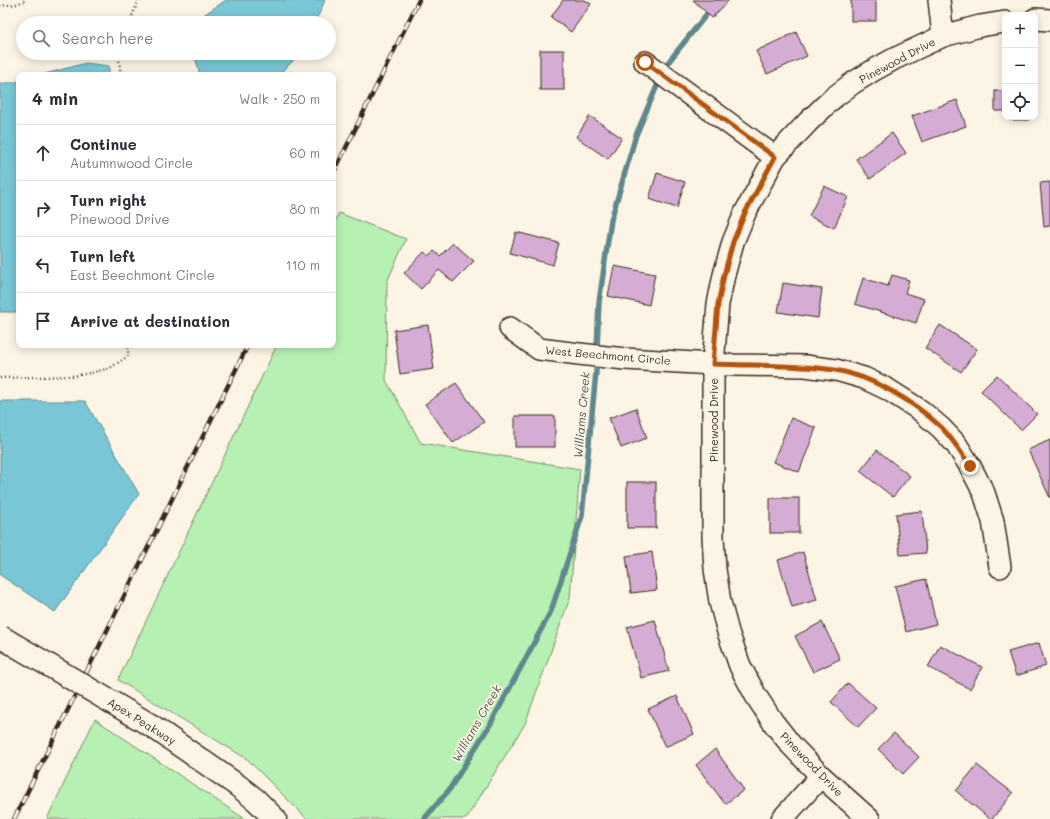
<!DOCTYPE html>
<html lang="en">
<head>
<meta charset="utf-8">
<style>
  body { margin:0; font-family:Mali,sans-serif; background:#f2f2f3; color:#2b2b33 }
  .controls { position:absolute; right:12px; top:12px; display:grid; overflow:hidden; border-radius:8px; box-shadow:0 2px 10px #0003 }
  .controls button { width:36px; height:36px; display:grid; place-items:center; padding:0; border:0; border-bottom:1px solid #e1e1e2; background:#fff; color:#2b2b33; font:20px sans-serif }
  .stop { position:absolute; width:12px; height:12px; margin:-9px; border:3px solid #b45309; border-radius:50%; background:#fff }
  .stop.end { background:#b45309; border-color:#fff; box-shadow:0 1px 4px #0008 }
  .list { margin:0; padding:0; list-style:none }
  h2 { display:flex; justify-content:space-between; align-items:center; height:52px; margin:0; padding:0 16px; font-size:17px }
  h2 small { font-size:13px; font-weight:400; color:#7c7c81 }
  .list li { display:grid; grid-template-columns:26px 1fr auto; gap:12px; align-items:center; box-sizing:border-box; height:56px; padding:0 16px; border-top:1px solid #e1e1e2 }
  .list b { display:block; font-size:15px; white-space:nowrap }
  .list p { margin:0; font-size:13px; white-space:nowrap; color:#7c7c81 }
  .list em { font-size:13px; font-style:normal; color:#7c7c81 }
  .icon { flex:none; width:22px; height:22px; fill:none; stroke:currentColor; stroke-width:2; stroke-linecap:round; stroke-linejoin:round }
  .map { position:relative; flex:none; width:1050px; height:819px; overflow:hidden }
  .search { position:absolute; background:#fff; box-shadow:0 2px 10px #0003; left:16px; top:16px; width:320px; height:44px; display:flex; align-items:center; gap:10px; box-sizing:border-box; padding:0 14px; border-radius:22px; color:#7c7c81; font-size:15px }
  .panel { position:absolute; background:#fff; box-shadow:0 2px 10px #0003; left:16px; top:72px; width:320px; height:276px; border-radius:8px }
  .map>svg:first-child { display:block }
  .green { fill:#b7f0b3; stroke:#798d68 }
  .water { fill:#79c7d6; stroke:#60888c }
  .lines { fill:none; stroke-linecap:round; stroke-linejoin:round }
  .stream { stroke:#60888c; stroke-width:5.5 }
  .building { fill:#d5add4; stroke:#3b2a1e }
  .minor-casing { stroke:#3b2a1e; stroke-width:24 }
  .secondary-casing { stroke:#3b2a1e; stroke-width:25 }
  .path { stroke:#3b2a1e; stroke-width:2.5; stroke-dasharray:1 3; stroke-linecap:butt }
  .minor { stroke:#fcf5e5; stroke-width:21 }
  .secondary { stroke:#fcf5e5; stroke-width:22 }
  .rail-casing { stroke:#3b2a1e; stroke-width:4.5 }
  .rail { stroke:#fcf5e5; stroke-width:3; stroke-dasharray:9; stroke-linecap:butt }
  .secondary-bridge-casing { stroke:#3b2a1e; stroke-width:25; stroke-linecap:butt }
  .secondary-bridge { stroke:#fcf5e5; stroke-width:22 }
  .route { stroke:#b45309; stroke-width:5 }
  .labels { text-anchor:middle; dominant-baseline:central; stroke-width:3.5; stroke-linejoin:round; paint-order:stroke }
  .street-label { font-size:11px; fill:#3b2a1e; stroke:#fcf5e5 }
  .water-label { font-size:12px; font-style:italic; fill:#4e5955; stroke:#fcf5e5 }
</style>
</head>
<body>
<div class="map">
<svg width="1050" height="819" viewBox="0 0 1050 819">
  <rect width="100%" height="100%" fill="#fcf5e5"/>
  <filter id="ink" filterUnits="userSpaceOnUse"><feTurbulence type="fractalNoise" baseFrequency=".025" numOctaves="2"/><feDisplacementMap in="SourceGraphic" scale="8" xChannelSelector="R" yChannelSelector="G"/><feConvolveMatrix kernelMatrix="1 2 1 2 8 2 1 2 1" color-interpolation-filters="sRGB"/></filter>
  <g filter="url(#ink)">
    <g class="green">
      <path d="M339,213L406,239L387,282L386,380L421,443L580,469L570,598L525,724L466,819H307L247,759L118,680L277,345H333V226Z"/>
      <path d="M95,719L245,819H47Z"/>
    </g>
    <g class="water">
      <path d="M226,0H325L320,12L314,23H193V22Z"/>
      <path d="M194,53H297L292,62L278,75H200Z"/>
      <path d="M86,63L109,66V75H41Z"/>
      <path d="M19,81V312H0V83H12Z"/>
      <path d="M0,401H85L139,494L55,612L0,575Z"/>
    </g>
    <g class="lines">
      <g class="stream">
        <path d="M663,71L666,65L718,0"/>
        <path d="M424,819L449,790L491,723L551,611L582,516L596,372L599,302L611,220L636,135L660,79"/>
      </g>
    </g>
    <g class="building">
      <path d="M563,0H585L591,4L571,32L551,17Z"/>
      <path d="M693,0H729L712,18Z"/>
      <rect x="851" y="0" width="25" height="21"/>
      <path d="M796,32L807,56L767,74L756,51Z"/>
      <rect x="540" y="50" width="24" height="40"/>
      <rect x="995" y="91" width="10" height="20"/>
      <path d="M957,100L966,126L922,142L912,116Z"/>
      <path d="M590,116L622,138L608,159L576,137Z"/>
      <rect x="1010" y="117" width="18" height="3"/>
      <path d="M892,133L906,153L870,179L856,159Z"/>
      <path d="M657,173L685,182L677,208L649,199Z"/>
      <path d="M1050,182V226L1044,227L1040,183Z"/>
      <path d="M824,186L848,197L834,228L809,216Z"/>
      <path d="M516,232L559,243L553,265L510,253Z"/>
      <path d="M453,243L474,261L453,282L439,270L421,289L404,273L424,252L429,256L434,251L440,256Z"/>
      <path d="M614,266L655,274L649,305L608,296Z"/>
      <path d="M892,275L909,280L905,293L924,299L916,323L855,304L863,278L888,286Z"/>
      <path d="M783,283L822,289L818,318L778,312Z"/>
      <path d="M428,325L434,369L400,374L394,330Z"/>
      <path d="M940,325L977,349L961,372L925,348Z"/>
      <path d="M997,375L1037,414L1021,430L981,391Z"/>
      <path d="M456,383L484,422L453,443L425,404Z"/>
      <path d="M636,408L647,438L621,448L609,418Z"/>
      <rect x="515" y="416" width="40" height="31"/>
      <path d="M791,418L816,428L799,472L773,462Z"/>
      <path d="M1050,440V498L1028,450Z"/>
      <path d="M877,450L910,476L893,497L860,471Z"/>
      <rect x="627" y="482" width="29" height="46"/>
      <rect x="770" y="498" width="29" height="35"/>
      <path d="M922,511L926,553L900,555L896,514Z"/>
      <path d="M652,552L657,590L631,593L626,556Z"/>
      <path d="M803,552L817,600L792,607L778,560Z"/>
      <path d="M926,579L936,624L906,632L895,586Z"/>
      <path d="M655,620L669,671L641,678L627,627Z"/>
      <path d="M822,622L840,659L813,672L795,636Z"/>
      <path d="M1039,643L1046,666L1016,676L1008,652Z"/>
      <path d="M940,645L982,667L970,689L928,667Z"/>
      <path d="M848,683L876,708L858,727L831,702Z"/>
      <path d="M677,696L694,734L665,747L648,709Z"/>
      <path d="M894,733L919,757L903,774L878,749Z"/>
      <path d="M715,749L744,790L725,804L696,765Z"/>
      <path d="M977,765L1013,793L992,819H990L956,791Z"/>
    </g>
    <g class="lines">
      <g class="minor-casing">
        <g id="minor">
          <path d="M939,0L943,36"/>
          <path d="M1035,19L1050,20"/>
          <path d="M645,62L775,157"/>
          <path d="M510,328L539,349L579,354L625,359L731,365L805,366L836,370L864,378L887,389L920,410L941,428L956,444L970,466L984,493L993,521L1000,567"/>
          <path d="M782,819L821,776"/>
          <path d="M869,819L821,776L791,745L773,722L756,696L740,666L728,632L720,602L715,569L713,537V364L718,304L724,275L733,242L745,213L775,157L808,122L833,98L853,83L874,70L894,59L943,36L980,26L1005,22"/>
        </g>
      </g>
      <g class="secondary-casing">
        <path id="secondary" d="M152,726L237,785L256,800L275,819"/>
      </g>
      <g class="path">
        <path d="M0,6L16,4L27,0"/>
        <path d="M129,23L138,2V0"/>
        <path d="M118,53L121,75"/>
        <path d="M0,378L72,376L91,373L110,368L128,356V345"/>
      </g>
      <use href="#minor" class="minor"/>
      <use href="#secondary" class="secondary"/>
      <g class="rail-casing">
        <g id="rail">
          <path d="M333,174L419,0"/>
          <path d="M14,819L248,345"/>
        </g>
      </g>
      <use href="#rail" class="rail"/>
      <g class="secondary-bridge-casing">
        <path id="secondary-bridge" d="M1,637L152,726"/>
      </g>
      <use href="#secondary-bridge" class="secondary-bridge"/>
    </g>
  </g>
  <g class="lines" filter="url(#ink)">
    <path class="route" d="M645,62L775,157L745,213L733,242L724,275L718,304L713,364C753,366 795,364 835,370C872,376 913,401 941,427C952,438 961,452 970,466"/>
  </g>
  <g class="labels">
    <g class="street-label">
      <text transform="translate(897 60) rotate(-28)">Pinewood Drive</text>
      <text transform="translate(608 355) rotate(5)">West Beechmont Circle</text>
      <text transform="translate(713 420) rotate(-90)">Pinewood Drive</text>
      <text transform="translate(142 721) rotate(32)">Apex Peakway</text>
      <text transform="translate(812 764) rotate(46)">Pinewood Drive</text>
    </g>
    <g class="water-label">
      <text transform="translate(581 415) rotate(-85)">Williams Creek</text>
      <text transform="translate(476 723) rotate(-60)">Williams Creek</text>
    </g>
  </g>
</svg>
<div class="controls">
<button>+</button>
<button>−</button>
<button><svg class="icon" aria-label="locate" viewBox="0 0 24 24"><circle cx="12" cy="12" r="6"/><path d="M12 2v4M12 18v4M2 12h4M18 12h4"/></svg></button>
</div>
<div class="stop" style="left:645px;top:62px"></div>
<div class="stop end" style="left:970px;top:466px"></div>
<div class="search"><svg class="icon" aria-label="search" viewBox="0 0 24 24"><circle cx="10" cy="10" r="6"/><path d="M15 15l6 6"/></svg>Search here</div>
<section class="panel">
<h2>4 min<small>Walk · 250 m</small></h2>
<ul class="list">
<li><svg class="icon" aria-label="ahead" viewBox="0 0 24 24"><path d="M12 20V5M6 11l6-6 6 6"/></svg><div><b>Continue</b><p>Autumnwood Circle</p></div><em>60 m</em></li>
<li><svg class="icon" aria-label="right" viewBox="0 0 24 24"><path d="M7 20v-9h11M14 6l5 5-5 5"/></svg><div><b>Turn right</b><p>Pinewood Drive</p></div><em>80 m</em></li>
<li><svg class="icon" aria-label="left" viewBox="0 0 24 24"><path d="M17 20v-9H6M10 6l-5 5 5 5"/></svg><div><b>Turn left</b><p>East Beechmont Circle</p></div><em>110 m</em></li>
<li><svg class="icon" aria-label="arrive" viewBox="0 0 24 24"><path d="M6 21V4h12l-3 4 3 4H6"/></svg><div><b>Arrive at destination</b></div></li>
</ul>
</section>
</div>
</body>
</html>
